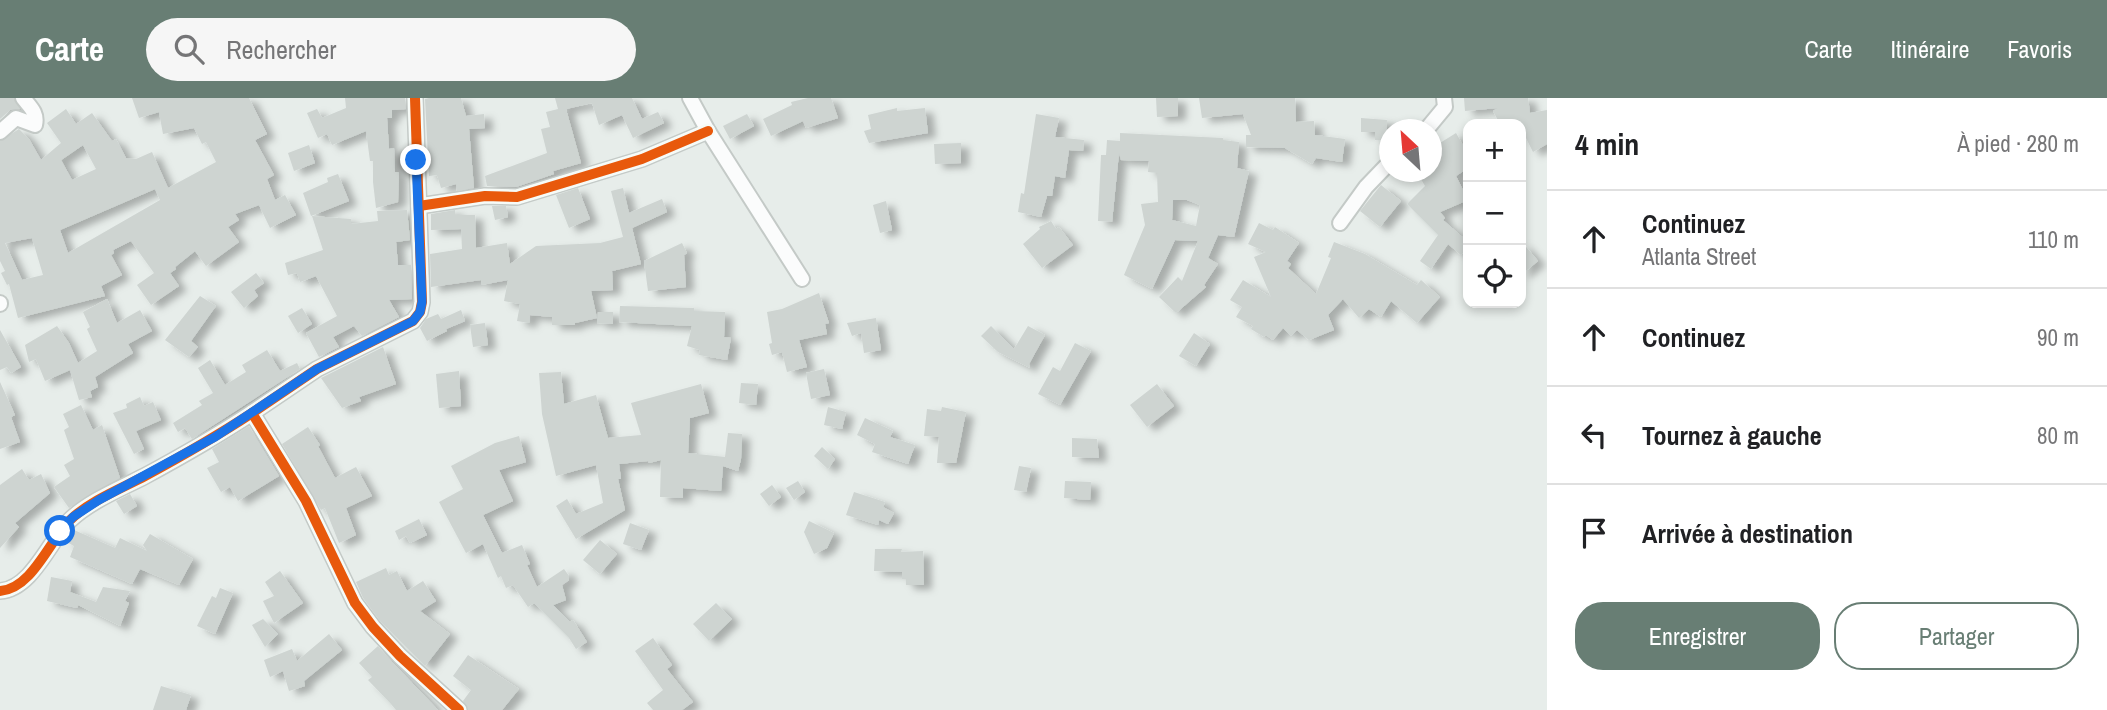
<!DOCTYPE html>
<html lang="fr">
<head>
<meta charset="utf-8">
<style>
  body { margin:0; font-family:"Archivo Narrow",sans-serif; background:#f6f6f6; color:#202124 }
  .controls { position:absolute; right:21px; top:21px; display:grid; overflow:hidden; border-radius:14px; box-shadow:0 4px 10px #0003 }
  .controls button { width:63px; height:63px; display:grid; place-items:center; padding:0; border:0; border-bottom:2px solid #e0e0e0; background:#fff; color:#202124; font:35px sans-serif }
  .compass { position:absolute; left:1379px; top:21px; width:63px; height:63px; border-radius:50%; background:#fff; box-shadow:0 4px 10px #0003; rotate:334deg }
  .stop { position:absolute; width:21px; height:21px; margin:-16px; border:5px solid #1a73e8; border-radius:50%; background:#fff }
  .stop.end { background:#1a73e8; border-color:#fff; box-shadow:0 2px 7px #0008 }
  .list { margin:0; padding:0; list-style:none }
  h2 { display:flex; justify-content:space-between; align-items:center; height:91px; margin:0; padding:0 28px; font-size:30px }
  h2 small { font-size:23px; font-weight:400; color:#757577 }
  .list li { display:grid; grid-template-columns:46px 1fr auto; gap:21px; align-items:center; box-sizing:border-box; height:98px; padding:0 28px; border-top:2px solid #e0e0e0 }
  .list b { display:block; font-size:26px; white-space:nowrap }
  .list p { margin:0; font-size:23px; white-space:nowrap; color:#757577 }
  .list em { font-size:23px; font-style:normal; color:#757577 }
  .actions { display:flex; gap:14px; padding:21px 28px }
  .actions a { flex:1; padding:16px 0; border:2px solid #687e74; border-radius:28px; text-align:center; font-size:24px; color:#687e74 }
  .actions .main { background:#687e74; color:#fff }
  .icon { flex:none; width:38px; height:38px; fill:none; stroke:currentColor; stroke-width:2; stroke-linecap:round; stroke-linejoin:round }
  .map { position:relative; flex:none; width:1547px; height:612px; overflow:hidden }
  header { display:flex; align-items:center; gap:42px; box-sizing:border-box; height:98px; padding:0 35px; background:#687e74; color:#fff }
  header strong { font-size:33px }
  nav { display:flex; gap:38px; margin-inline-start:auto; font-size:24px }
  .search { width:490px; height:63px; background:#f6f6f6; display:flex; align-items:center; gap:18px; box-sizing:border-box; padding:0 24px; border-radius:38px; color:#757577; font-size:26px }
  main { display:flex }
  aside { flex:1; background:#fff }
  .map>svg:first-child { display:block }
  .building { fill:#ced4d1; fill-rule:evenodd; filter:url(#shadow) }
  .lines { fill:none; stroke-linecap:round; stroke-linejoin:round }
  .street-casing { stroke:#c4cac7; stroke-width:18 }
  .street { stroke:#fbfcfc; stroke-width:14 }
  .cycleway-casing { stroke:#f6fbf8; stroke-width:15 }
  .cycleway { stroke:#e8590c; stroke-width:10 }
  .route { stroke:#1a73e8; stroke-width:9 }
</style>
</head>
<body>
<header>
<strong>Carte</strong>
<div class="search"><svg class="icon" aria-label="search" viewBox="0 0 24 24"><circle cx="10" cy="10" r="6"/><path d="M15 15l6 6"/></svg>Rechercher</div>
<nav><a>Carte</a><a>Itinéraire</a><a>Favoris</a></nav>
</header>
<main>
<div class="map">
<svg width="1547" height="612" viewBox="0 0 1547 612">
  <defs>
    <filter id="shadow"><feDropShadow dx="8" dy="4.5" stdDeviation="3.5" flood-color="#0004"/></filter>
  </defs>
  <rect width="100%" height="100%" fill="#e7edea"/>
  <g class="building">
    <path d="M0,0H14L20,11L10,12L0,21Z"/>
    <path d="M132,0H249L267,36L255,42L274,77L267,81L275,102L285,97L296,117L270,130L259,107L235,116L239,122L228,129L239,144L206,168L195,153L175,169L176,171L170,175L179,188L151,207L137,187L154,175L131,143L113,152L114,155L111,157L122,177L101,188L105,198L18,220L9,186L7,187L1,175L5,173L0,163V43L19,31L29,41L41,62L61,45L47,25L66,11L76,26L92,15L112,43L116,41L126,60L136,61L152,54L168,90L216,64L206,44L202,46L194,30L163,36L159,14L139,20ZM83,47L96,71L72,82L61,62ZM155,91L160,102L68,155L60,132ZM32,140L43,177L22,182L5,145Z"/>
    <path d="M345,0H405L406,11L392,12V20H387L389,51L394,50L395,74H399L398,104L376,110L373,84V63H370L366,33L332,47L327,36L318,40L307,15L317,11L322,20L346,10Z"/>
    <path d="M429,0H461L466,18L484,16L485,30L469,31L474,90L457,93L456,86L441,90L437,77L429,78L425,1Z"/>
    <path d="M555,0H632L642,21L658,14L664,25L633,40L622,17L599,27L592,5L566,11L581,65L553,73L554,76L516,89L487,88L485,78L547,55L541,31L550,29L546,14L558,11Z"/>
    <path d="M808,0H831L838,20L806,30L803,23L771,38L763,21L792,7L791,4Z"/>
    <path d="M1156,0H1178V18L1157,19Z"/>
    <path d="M1199,0H1295L1296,24L1314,23L1315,37L1345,41L1342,64L1316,60L1312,66L1285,50L1246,49V37H1251L1243,16L1202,20Z"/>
    <path d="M1464,0H1528L1530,15L1547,12V46L1533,54L1525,38L1521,40V26H1500L1493,13L1498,10L1465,13Z"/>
    <path d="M897,10V13L925,10L928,35L869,45L864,33L871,31L868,17Z"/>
    <path d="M747,16L754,28L730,41L723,28Z"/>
    <path d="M1036,16L1059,20L1055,39L1084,42L1083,53L1069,52L1065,80L1055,78L1052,98H1047L1041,119L1018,114L1021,95L1024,96Z"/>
    <path d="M1361,20L1387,22L1386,43L1375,42V34H1361Z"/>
    <path d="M1120,35L1223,40V42L1239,44L1237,70L1249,73L1234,139L1218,137L1208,160L1218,166L1204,187L1206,189L1176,215L1159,199L1178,179L1182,183L1198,143L1175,142L1152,191L1124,177L1145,127L1141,106L1158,104L1157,75L1148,74L1149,63L1121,62L1119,55L1112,124L1098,123L1101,57H1106L1107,42L1120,43ZM1173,102H1187L1200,107L1196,128L1172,122Z"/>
    <path d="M1456,35L1468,56V70L1456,78L1468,102L1440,114L1445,120L1443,122L1468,144V149L1461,157L1448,146L1431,171L1420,163L1438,137L1407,106L1425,88L1417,74H1432V50Z"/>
    <path d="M961,45V65L935,66L934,46Z"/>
    <path d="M309,47L315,65L294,73L288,55Z"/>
    <path d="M338,76L349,103L311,118L303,95L328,84L327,80Z"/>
    <path d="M1381,87L1401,103L1380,129L1360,113Z"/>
    <path d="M578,90L590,121L569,130L556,97Z"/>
    <path d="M623,90L629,115L662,101L667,114L632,130L641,166L612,173L613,192L591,193L597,220L575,225V227H552V219L530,217L529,225L517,223L520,206L504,203L508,182L481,187V182L431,189L430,156L462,151L461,131L431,132V116L455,112V117H475L476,150L507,145L510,166L536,148L600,145L623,139L611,93Z"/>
    <path d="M886,103L892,132L880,135L873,107Z"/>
    <path d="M492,108H506L508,119L495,122Z"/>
    <path d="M407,112L410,142L396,144L398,167H411L412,201L389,202L399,219L362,238L354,228L333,239L339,249L319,259L306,235L337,218L316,178L300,184L297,175L288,177L285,165L323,152L312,118L351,121V126L378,123L377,113Z"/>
    <path d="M1051,123L1056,131L1059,129L1073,147L1042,170L1023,146L1040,131L1039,129Z"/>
    <path d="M1259,125L1273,132L1275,129L1299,145L1287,163L1291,166L1288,170L1316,196L1331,160L1328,159L1334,144L1365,156L1417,187L1421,182L1440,199L1417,225L1391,203L1381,219L1369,211L1359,220L1343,201L1328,217L1334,232L1309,242L1297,232L1291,238L1283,230L1273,242L1266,237L1264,239L1251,231L1253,228L1236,219L1242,209L1230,202L1243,182L1271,199L1254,159L1266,154L1248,146Z"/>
    <path d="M1521,143L1538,163L1521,177Z"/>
    <path d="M682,145L687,155L684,157L686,189L648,193L644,163Z"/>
    <path d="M256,175L264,185L254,192L258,198L244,210L231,194Z"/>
    <path d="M819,195L829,225L825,226L827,236L799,242L807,269L787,274L782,254L772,257L769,246L772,245L767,214L782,211Z"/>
    <path d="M200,198L216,208L191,243L198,249L189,259L165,242Z"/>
    <path d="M107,201L117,225L140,212L152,233L128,246L133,255L95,279L98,289L90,293L92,299L79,302L70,272L45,283L36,261L29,264L25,247L57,228L69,245L78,265L97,253L87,231L90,229L83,214Z"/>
    <path d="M620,208L694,210V213L725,214L724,239L731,240L727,262L699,257L700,252L687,248L692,228L619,224Z"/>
    <path d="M302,210L312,226L298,235L288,218Z"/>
    <path d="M461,212L465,223L446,231L447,233L427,243L420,230L426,221L438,216L441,221Z"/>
    <path d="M598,214H613V226L597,225Z"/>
    <path d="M876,220L881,252L864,255L861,235L852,238L847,225Z"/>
    <path d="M485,225L488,247L473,249L470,227Z"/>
    <path d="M991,228L1014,251L1028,228L1045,237L1029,266L1030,270L998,254L981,238Z"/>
    <path d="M0,232L21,269L11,275L7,269L0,272Z"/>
    <path d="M1194,235L1210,246L1196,268L1179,258Z"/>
    <path d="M1075,245L1091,253L1060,307L1038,296L1053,269L1060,273Z"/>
    <path d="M383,249L396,286L359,299L361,303L342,310L321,280Z"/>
    <path d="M267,252L280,273L297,265L300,271L192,341L185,330L178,334L173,325L202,307L199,303L213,295L198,270L210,262L225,287L246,274L242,267Z"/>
    <path d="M824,271L830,297L811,301L806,275Z"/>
    <path d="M459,273L461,308L439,310L436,276Z"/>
    <path d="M561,274L564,306L596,297L608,340L641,337L631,305L701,286L709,315L690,320L688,355L725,359L728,335L742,336L741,361L738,373L723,368L721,393L683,390V400L660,399L661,362L649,365L648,363L619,366L621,381H618L625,412L576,441L556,408L567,401L576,416L603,405L596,367L556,378L542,316L539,275Z"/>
    <path d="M0,284L15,317L11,319L20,344L0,351Z"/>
    <path d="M741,285L758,286L756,307L739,305Z"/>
    <path d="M1157,286L1174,308L1147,329L1130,307Z"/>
    <path d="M140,299L144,308L153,304L161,322L136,333L144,351L134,356L113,315L127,310L126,306Z"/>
    <path d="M81,307L93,332L102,327L120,380L69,410L54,389L70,378L64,367L74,361L64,332L69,329L63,316Z"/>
    <path d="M828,309L846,314L842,331L824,327Z"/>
    <path d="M942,309L966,314L956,365H937L939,339L924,338L927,311L941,313Z"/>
    <path d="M865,320L893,333L890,339L915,347L908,366L872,354L875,346L857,337Z"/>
    <path d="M249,328L279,378L238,403L230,389L221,394L207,370L219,364L212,351Z"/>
    <path d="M308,329L320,347L318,348L335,380L356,369L372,398L346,410L356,437L339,445L325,410L321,412L282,346Z"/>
    <path d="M519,338L526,364L499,372L513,403L483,417L502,455L522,447L530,466L527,467L537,489L564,471L569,478V482L562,487L566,502L553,507L570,524L573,522L587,544L576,551L569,540L534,505L528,509L513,487L506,490L501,478L498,480L483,446L466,455L439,404L463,391L451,368L495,345Z"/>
    <path d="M1072,340L1097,341L1099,360L1072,359Z"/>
    <path d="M822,349L835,361L828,371L814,358Z"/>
    <path d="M1019,368L1031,370L1026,394L1014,392Z"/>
    <path d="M22,371L29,382L41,376L50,395L15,425L19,429L0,450V387Z"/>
    <path d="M798,383L805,394L794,402L786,390Z"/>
    <path d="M1065,383L1091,384L1090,402L1064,400Z"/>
    <path d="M772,387L781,399L769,408L760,396Z"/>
    <path d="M854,394L885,404L883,409L894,415L888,426L879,422L878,427L846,417Z"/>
    <path d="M130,396L137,408L124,416L116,403Z"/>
    <path d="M419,421L427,437L410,445L406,438L399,442L395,433Z"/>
    <path d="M809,423L834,435L827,450L814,456L804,434Z"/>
    <path d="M630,425L649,432L641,452L623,446Z"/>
    <path d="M74,432L115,450L120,440L147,453L143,447L150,436L193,461L179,487L140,471L132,486L70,459L74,448L65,443Z"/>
    <path d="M600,442L617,456L600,476L583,462Z"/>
    <path d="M875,451H902L901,454L923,453L924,487H906V481H902V474L874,473Z"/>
    <path d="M386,470L389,477L397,473L407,493L423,483L436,503L420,513L450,536L425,568L380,523L363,500L356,484Z"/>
    <path d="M280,473L303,505L274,525L263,503L274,498L265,484Z"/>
    <path d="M51,479L72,483L70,494L96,504L103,489L130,493L125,503L129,505L120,528L78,507L77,510L47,503Z"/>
    <path d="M220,490L233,495L215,536L197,528L212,498L216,500Z"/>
    <path d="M716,505L732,521L709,543L693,526Z"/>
    <path d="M263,521L278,536L265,549L252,527Z"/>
    <path d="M329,536L342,552L304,583L305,588L289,593L283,573L270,579L264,562L292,551L297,563Z"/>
    <path d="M653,540L672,567L667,571L693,604L682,612H653L647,605L663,592L635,553Z"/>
    <path d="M378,548L393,565L438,612H396L391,606L368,582L372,579L359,565Z"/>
    <path d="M468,557L519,591L502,612H468L463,603L471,592L453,578Z"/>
    <path d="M161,588L191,597L186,612H153Z"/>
  </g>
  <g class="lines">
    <g class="street-casing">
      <g id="street">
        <path d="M415,0L422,204L420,214L413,223L317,271L252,315L306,403L355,505L373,529L400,558L459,612"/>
        <path d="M690,0L708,33L802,181"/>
        <path d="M1426,32L1445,9L1444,0"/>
        <path d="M0,34L16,20L35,27C38,15 30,9 23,0"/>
        <path d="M419,108L485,98L517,99L642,61L708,33"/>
        <path d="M1340,125L1366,89L1390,64"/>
        <path d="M0,205V206"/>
        <path d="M0,493C32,491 50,442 70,422C90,403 120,391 145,378C182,358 217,338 252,315"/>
      </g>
    </g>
    <use href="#street" class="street"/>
    <g class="cycleway-casing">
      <g id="cycleway">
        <path d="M415,0L422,204L420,214L413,223L317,271L252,315L306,403L355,505L373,529L400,558L459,612"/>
        <path d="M419,108L485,98L517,99L642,61L708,33"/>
        <path d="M0,493C32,491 50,442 70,422C90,403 120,391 145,378C182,358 217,338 252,315"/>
      </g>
    </g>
    <use href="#cycleway" class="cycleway"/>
  </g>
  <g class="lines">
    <path class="route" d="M60,433L73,419L99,402L215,339L317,271L413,223L420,214L422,204L416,62"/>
  </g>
</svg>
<div class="controls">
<button>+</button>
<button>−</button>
<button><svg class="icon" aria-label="locate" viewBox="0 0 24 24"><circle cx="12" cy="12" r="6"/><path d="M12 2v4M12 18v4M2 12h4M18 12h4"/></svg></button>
</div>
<svg class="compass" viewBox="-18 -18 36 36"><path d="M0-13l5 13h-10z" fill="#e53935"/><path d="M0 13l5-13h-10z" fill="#757577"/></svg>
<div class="stop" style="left:60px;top:433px"></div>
<div class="stop end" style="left:416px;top:62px"></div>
</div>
<aside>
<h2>4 min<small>À pied · 280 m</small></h2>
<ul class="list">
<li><svg class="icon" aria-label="ahead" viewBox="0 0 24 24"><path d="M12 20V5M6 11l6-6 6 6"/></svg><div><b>Continuez</b><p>Atlanta Street</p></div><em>110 m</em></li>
<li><svg class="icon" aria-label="ahead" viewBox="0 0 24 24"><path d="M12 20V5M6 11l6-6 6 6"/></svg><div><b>Continuez</b></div><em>90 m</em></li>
<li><svg class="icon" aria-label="left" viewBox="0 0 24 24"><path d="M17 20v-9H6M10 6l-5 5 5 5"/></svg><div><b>Tournez à gauche</b></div><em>80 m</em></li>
<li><svg class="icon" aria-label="arrive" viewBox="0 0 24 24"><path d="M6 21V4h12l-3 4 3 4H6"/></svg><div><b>Arrivée à destination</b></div></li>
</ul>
<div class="actions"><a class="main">Enregistrer</a><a>Partager</a></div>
</aside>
</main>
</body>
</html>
